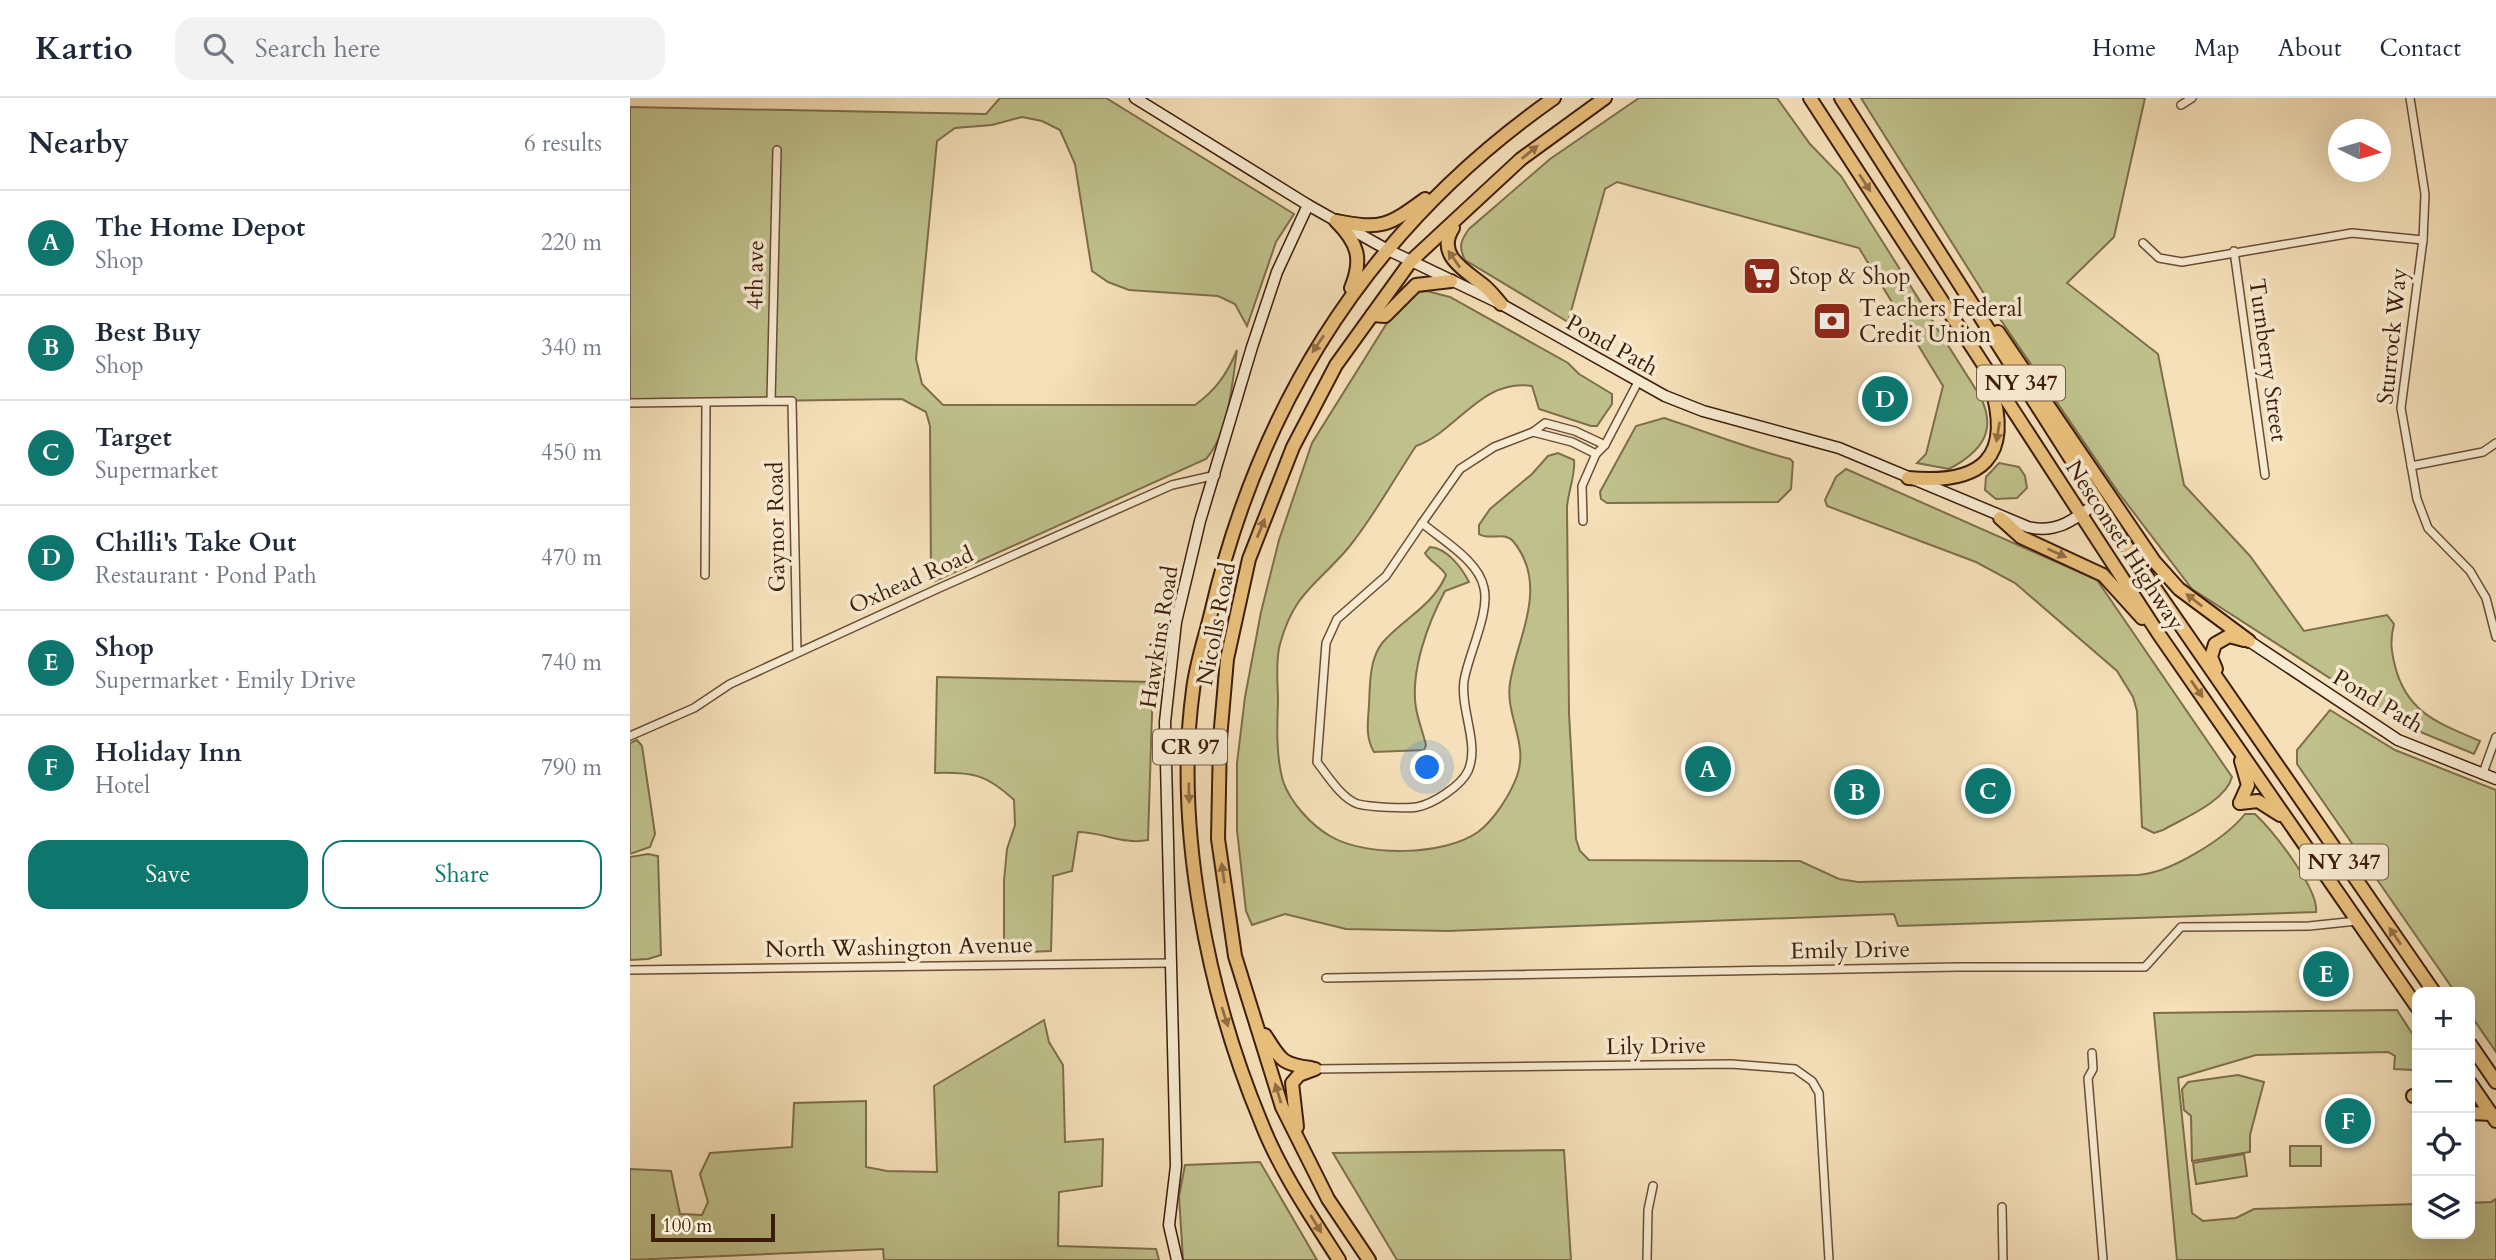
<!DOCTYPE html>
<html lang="en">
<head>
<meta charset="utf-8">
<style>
  body { margin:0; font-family:Cardo,serif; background:#f2f2f3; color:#1f2937 }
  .controls { position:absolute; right:21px; bottom:21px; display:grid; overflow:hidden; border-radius:14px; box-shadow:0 7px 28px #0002 }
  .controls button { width:63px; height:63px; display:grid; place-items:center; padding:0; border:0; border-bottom:2px solid #e0e1e3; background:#fff; color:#1f2937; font:35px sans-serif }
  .compass { position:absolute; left:1698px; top:21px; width:63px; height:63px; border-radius:50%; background:#fff; box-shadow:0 7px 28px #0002; rotate:95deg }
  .scale { position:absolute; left:21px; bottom:18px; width:124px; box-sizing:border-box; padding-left:7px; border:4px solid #3d1c0a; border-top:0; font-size:19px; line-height:24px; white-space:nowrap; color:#3d1c0a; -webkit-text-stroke:5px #f8ebd2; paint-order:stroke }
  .you { position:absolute; left:798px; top:670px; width:24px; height:24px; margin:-18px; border:5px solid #fff; border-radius:50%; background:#1a73e8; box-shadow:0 0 0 10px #1a73e833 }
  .badge { display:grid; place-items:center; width:46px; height:46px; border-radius:50%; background:#0f766e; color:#fff; font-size:23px; font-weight:700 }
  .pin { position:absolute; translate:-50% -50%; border:4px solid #fff; box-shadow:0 2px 7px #0006 }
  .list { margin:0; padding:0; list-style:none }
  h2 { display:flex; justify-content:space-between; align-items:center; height:91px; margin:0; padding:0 28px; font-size:30px }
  h2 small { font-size:23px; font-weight:400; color:#747a83 }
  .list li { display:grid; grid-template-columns:46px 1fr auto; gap:21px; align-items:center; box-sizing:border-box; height:105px; padding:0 28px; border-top:2px solid #e0e1e3 }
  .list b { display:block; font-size:26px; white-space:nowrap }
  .list p { margin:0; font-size:23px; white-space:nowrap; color:#747a83 }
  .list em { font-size:23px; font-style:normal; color:#747a83 }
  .actions { display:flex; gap:14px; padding:21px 28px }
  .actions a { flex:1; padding:16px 0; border:2px solid #0f766e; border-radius:21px; text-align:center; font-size:24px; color:#0f766e }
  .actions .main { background:#0f766e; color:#fff }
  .icon { flex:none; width:38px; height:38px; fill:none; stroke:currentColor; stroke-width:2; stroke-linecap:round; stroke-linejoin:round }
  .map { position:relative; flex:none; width:1866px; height:1162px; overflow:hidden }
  header { display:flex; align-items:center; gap:42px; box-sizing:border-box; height:98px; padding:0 35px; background:#fff; border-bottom:2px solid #e0e1e3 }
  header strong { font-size:33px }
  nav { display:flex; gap:38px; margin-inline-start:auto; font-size:24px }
  .search { width:490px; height:63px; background:#f2f2f3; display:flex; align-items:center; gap:18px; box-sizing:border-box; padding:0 24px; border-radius:21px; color:#747a83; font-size:26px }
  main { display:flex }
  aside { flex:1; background:#fff }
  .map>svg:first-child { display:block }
  .green { fill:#bfc18c; stroke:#7e6e4b; stroke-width:2 }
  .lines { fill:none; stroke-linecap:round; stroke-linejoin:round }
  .street-casing { stroke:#6b4d36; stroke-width:10 }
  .secondary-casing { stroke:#3d1c0a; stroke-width:13 }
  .highway-casing { stroke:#3d1c0a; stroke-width:16 }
  .street { stroke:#f8ebd2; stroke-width:7 }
  .secondary { stroke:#f8ebd2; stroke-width:10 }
  .highway { stroke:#eac07c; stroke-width:12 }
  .oneway { fill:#946e43 }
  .labels { text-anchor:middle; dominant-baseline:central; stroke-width:7; stroke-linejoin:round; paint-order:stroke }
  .shield { fill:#f8ebd2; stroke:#755a46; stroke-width:2 }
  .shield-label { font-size:21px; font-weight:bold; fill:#3d1c0a }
  .street-label { font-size:23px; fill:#3d1c0a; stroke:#f8ebd2 }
  .poi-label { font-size:23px; fill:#3d1c0a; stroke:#f8ebd2; text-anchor:start }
</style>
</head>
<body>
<header>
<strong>Kartio</strong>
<div class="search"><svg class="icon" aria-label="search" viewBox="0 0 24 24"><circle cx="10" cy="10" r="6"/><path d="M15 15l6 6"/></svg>Search here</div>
<nav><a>Home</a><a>Map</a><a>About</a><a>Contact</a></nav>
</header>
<main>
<aside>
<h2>Nearby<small>6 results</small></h2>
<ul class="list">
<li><span class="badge">A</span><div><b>The Home Depot</b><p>Shop</p></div><em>220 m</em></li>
<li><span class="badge">B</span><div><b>Best Buy</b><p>Shop</p></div><em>340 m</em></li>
<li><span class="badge">C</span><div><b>Target</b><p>Supermarket</p></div><em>450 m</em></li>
<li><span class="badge">D</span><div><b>Chilli's Take Out</b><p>Restaurant · Pond Path</p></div><em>470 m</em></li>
<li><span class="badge">E</span><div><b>Shop</b><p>Supermarket · Emily Drive</p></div><em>740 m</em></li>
<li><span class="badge">F</span><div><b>Holiday Inn</b><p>Hotel</p></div><em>790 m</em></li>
</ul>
<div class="actions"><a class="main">Save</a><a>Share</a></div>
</aside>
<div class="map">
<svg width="1866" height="1162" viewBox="0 0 1866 1162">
  <rect width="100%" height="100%" fill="#f5e0b9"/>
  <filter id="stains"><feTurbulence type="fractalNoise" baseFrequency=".00286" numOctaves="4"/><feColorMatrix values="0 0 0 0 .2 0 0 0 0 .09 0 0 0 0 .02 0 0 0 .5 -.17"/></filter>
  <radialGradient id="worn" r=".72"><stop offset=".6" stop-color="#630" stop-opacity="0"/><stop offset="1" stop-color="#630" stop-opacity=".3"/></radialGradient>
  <g class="green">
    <path d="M370,0H476L664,116L646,144L617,228L605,206L588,198L499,192L478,184L462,173L445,66L430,32L412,23L392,19L362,27L325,30L307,43L286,261L292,286L313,307H565C586,292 597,276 607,252C602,286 599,335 576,361L305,483L301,479L300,328L296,314L272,301L0,305V9L356,16Z"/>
    <path d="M1009,0H1147L1180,46L1211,78L1350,298C1368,333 1351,354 1319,371L1287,365L1296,356L1313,288L1229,150L987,84L975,91L938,224L835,162C828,149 831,142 839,131L920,61Z"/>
    <path d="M1231,0H1515L1484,139L1437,185L1528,256L1554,387L1620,458L1674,533L1757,517L1764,526C1760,542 1761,552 1765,568C1777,615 1808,625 1850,643L1844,656L1771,626L1562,491L1488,394L1368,218Z"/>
    <path d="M797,193L820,199L938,265L949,276L982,296V306L967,328H961L909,311L902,288C851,280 827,334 786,348C764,381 744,418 719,449C688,486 664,494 650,546C645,563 648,586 648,604C647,629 646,659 653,683C660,704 681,727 700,738C735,759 814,758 848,734C864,722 880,697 887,678C899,646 875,617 880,585C887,539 920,488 883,443C874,433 858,443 849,436V427L860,411L902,376L918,358L928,355L944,362C946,375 938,394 937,409L939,615L946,741L950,753L959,762L1170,763L1209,781L1228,784L1508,777C1540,775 1595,741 1615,716H1625C1643,733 1689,791 1686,814L1268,828L1264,816L818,833L716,831L655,816L622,827L616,813L607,732V665L615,599L631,514L649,442L682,345L767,209L784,195Z"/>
    <path d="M1034,320C1077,334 1117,350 1160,361L1163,364L1161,391L1148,404L977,405L971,401L970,394L1006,328Z"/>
    <path d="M1369,365L1389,369L1395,378L1397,390L1387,400L1366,401L1355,392L1356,379Z"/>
    <path d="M1216,371L1467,482L1602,679C1596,703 1554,720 1533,732L1524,735L1512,729L1507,613L1503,599L1487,573L1385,485L1346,464L1197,408L1195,402L1206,379Z"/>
    <path d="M800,449C817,450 832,470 839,484L815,493C798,525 780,573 786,610C788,622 793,635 796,647L794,652L744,654C735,639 738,624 739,607C740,587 739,561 753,544C774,520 803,508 816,477C810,467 800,464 795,455Z"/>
    <path d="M307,579L523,584L518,742C493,747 473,734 448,734L442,773L423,778L421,853L374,855V783L377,751L385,727L384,702C356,676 343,674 305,675Z"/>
    <path d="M1700,612L1765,652L1866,692V954L1840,916V894H1825L1667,666V652Z"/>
    <path d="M7,642L12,648L25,736L20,749L0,756V645Z"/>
    <path d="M18,756L28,758L31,857L18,861L0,862V759Z"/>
    <path d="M1767,912L1787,943V968L1783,972L1764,971L1765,958L1758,954L1626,957L1548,980L1562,1115L1573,1123L1606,1120L1624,1111L1787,1106V1136H1840V1105L1861,1104L1866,1101V1162H1547L1524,915Z"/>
    <path d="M414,922L419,944L433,967L435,1044L473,1041L472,1088L429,1094L428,1148L526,1151L529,1162H254L253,1151L0,1162V1071L41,1073L50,1116L72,1117L78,1104L70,1076L80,1055L162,1049L164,1005L236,1003V1069L257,1073L307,1074L304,988Z"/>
    <path d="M1608,977L1634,984L1620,1037V1054L1562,1063L1561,1018L1554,1012L1552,991L1558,984Z"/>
    <rect x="1660" y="1048" width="31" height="20"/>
    <path d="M934,1052L941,1162H767L703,1055Z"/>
    <path d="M1614,1056L1617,1078L1566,1086L1563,1065Z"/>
    <path d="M630,1064L687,1162H553L549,1098L555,1067Z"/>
  </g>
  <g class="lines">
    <g class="street-casing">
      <g id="street">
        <path d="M1780,0L1795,96L1793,142L1771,310L1787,401L1798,430L1840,473L1856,500L1866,539"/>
        <path d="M1551,7L1562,0"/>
        <path d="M1513,145L1529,160L1552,164L1722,135L1793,142"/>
        <path d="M1604,153L1635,377"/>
        <path d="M141,303L147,52"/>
        <path d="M0,305L162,303L167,554"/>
        <path d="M966,356L942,344L903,334L915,325L945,333L975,347"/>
        <path d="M1781,368L1853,354L1866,345"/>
        <path d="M953,423L952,388L966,356L975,347L1008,284"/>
        <path d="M792,425C812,442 849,463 854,490C860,515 838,557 834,583C830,612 850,646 838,673C831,688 803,706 787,709C776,711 739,709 728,706C712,701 697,677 687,664L696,545L707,521L756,478Z"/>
        <path d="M792,425L830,371L864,349L903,334"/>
        <path d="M75,477L76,305"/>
        <path d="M0,638L64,610L100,586L307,491L542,387L586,377"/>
        <path d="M1853,675L1866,639"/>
        <path d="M0,872L539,865"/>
        <path d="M696,880L1328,869H1515L1551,829L1679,828L1727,823"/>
        <path d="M1462,955L1463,971L1458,980L1473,1162"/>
        <path d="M685,971L1101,966L1165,971L1182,983L1189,995L1199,1162"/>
        <path d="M1372,1109L1373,1162"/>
        <path d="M1017,1162L1018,1112L1023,1088"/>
      </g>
    </g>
    <g class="secondary-casing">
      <g id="secondary">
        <path d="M505,0L678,107L756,151L871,206L1035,298L1073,313L1209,350L1398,429C1427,436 1445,421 1468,404"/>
        <path d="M1619,543L1768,642L1866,681"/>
        <path d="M547,1162L539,1127L546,1068L535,624L546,524L570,423L622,249L647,174L678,107"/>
      </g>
    </g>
    <g class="highway-casing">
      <g id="highway">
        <path d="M1180,0L1528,535L1787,909"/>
        <path d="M1211,0L1504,460L1804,894"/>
        <path d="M706,123C752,132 758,128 795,101"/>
        <path d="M706,123C728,145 733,161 721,190"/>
        <path d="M823,130C806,156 833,171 852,186C859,191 865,199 871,206"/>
        <path d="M742,217L755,218L786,187L821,183"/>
        <path d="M1368,234L1524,463L1549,491L1619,543"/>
        <path d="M1278,380C1352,387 1384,360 1360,285"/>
        <path d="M1370,420L1391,439L1473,477L1512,520"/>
        <path d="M1586,571L1581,559L1585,546L1599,538L1614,542"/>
        <path d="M1610,705L1618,687L1611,663"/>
        <path d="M1610,705L1628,703L1650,717"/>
        <path d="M635,937C651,962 651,966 681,970"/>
        <path d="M1840,946L1866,984"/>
        <path d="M1840,985L1866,1023"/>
        <path d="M1783,998H1787"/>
        <path d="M1840,1015L1862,1016"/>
        <path d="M667,1029L662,985L669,977L685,971"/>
        <path d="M709,1162C681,1118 650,1073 631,1024C578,897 544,730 563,592C566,566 575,540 581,515C631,300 743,127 924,0"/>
        <path d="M739,1162L698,1101L652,1009L605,858L588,741L590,641L597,561L619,461L663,349L706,267L781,163L891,61L975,0"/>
      </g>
    </g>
    <use href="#street" class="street"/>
    <use href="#secondary" class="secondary"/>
    <use href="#highway" class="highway"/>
  </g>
  <defs><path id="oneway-solid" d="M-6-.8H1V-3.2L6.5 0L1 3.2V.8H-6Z" transform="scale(1.75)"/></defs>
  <g class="oneway">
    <use href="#oneway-solid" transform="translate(900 54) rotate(-39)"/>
    <use href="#oneway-solid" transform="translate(1235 85) rotate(57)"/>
    <use href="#oneway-solid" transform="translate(824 161) rotate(-125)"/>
    <use href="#oneway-solid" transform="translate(688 246) rotate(124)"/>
    <use href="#oneway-solid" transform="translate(1368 334) rotate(99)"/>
    <use href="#oneway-solid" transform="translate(631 430) rotate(-68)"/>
    <use href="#oneway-solid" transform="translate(1427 455) rotate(24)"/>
    <use href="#oneway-solid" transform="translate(1564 502) rotate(-142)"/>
    <use href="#oneway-solid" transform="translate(1567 591) rotate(55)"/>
    <use href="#oneway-solid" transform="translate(559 695) rotate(89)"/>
    <use href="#oneway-solid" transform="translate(593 775) rotate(-98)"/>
    <use href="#oneway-solid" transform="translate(1765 838) rotate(-125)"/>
    <use href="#oneway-solid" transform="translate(595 919) rotate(72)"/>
    <use href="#oneway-solid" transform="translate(648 995) rotate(-107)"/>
    <use href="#oneway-solid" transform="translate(686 1126) rotate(58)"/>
  </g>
  <defs>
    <g id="supermarket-square" transform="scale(2.0125)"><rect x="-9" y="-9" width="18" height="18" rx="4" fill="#8f2418" stroke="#f8ebd2"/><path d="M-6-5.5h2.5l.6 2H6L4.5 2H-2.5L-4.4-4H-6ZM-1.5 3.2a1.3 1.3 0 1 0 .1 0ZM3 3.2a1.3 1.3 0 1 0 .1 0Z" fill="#fff"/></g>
    <g id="bank-square" transform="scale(2.0125)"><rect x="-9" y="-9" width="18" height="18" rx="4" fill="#8f2418" stroke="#f8ebd2"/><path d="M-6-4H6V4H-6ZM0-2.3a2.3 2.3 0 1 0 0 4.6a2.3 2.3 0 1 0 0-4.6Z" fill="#fff"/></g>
  </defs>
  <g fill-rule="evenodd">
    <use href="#supermarket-square" x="1132" y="178"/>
    <use href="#bank-square" x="1202" y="223"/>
  </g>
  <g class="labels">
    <g class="shield">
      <rect x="1347" y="267.5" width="88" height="35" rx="5"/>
      <rect x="523" y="631.5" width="74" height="35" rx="5"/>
      <rect x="1670" y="746.5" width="88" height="35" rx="5"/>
    </g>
    <g class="shield-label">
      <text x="1391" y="285">NY 347</text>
      <text x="560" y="649">CR 97</text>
      <text x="1714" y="764">NY 347</text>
    </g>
    <g class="street-label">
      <text transform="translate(125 177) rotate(-89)">4th ave</text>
      <text transform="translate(1762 238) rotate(-84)">Sturrock Way</text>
      <text transform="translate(982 247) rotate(29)">Pond Path</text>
      <text transform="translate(1638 262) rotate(82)">Turnberry Street</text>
      <text transform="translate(146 429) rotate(-91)">Gaynor Road</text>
      <text transform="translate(1495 447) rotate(57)">Nesconset Highway</text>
      <text transform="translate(281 482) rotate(-24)">Oxhead Road</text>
      <text transform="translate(586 526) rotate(-79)">Nicolls Road</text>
      <text transform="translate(529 539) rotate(-81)">Hawkins Road</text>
      <text transform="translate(1748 603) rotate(31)">Pond Path</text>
      <text transform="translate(269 849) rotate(-1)">North Washington Avenue</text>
      <text transform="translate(1220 852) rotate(-1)">Emily Drive</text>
      <text transform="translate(1026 948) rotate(-1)">Lily Drive</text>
    </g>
    <g class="poi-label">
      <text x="1159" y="178">Stop &amp; Shop</text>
      <text x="1229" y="210">Teachers Federal<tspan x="1229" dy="26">Credit Union</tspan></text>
    </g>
  </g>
  <rect width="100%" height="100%" filter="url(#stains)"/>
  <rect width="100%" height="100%" fill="url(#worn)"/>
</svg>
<div class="controls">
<button>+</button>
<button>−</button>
<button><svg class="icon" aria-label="locate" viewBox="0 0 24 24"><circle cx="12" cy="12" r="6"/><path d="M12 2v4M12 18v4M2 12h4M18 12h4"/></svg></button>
<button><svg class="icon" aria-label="layers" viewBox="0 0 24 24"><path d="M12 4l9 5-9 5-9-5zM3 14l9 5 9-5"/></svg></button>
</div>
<svg class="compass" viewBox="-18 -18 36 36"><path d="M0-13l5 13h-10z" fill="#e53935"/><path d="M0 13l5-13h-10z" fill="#747a83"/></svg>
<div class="scale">100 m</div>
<div class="you"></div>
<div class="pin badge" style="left:1078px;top:671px">A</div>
<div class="pin badge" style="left:1227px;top:694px">B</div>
<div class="pin badge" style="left:1358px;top:693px">C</div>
<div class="pin badge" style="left:1255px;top:301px">D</div>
<div class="pin badge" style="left:1696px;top:876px">E</div>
<div class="pin badge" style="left:1718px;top:1023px">F</div>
</div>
</main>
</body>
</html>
